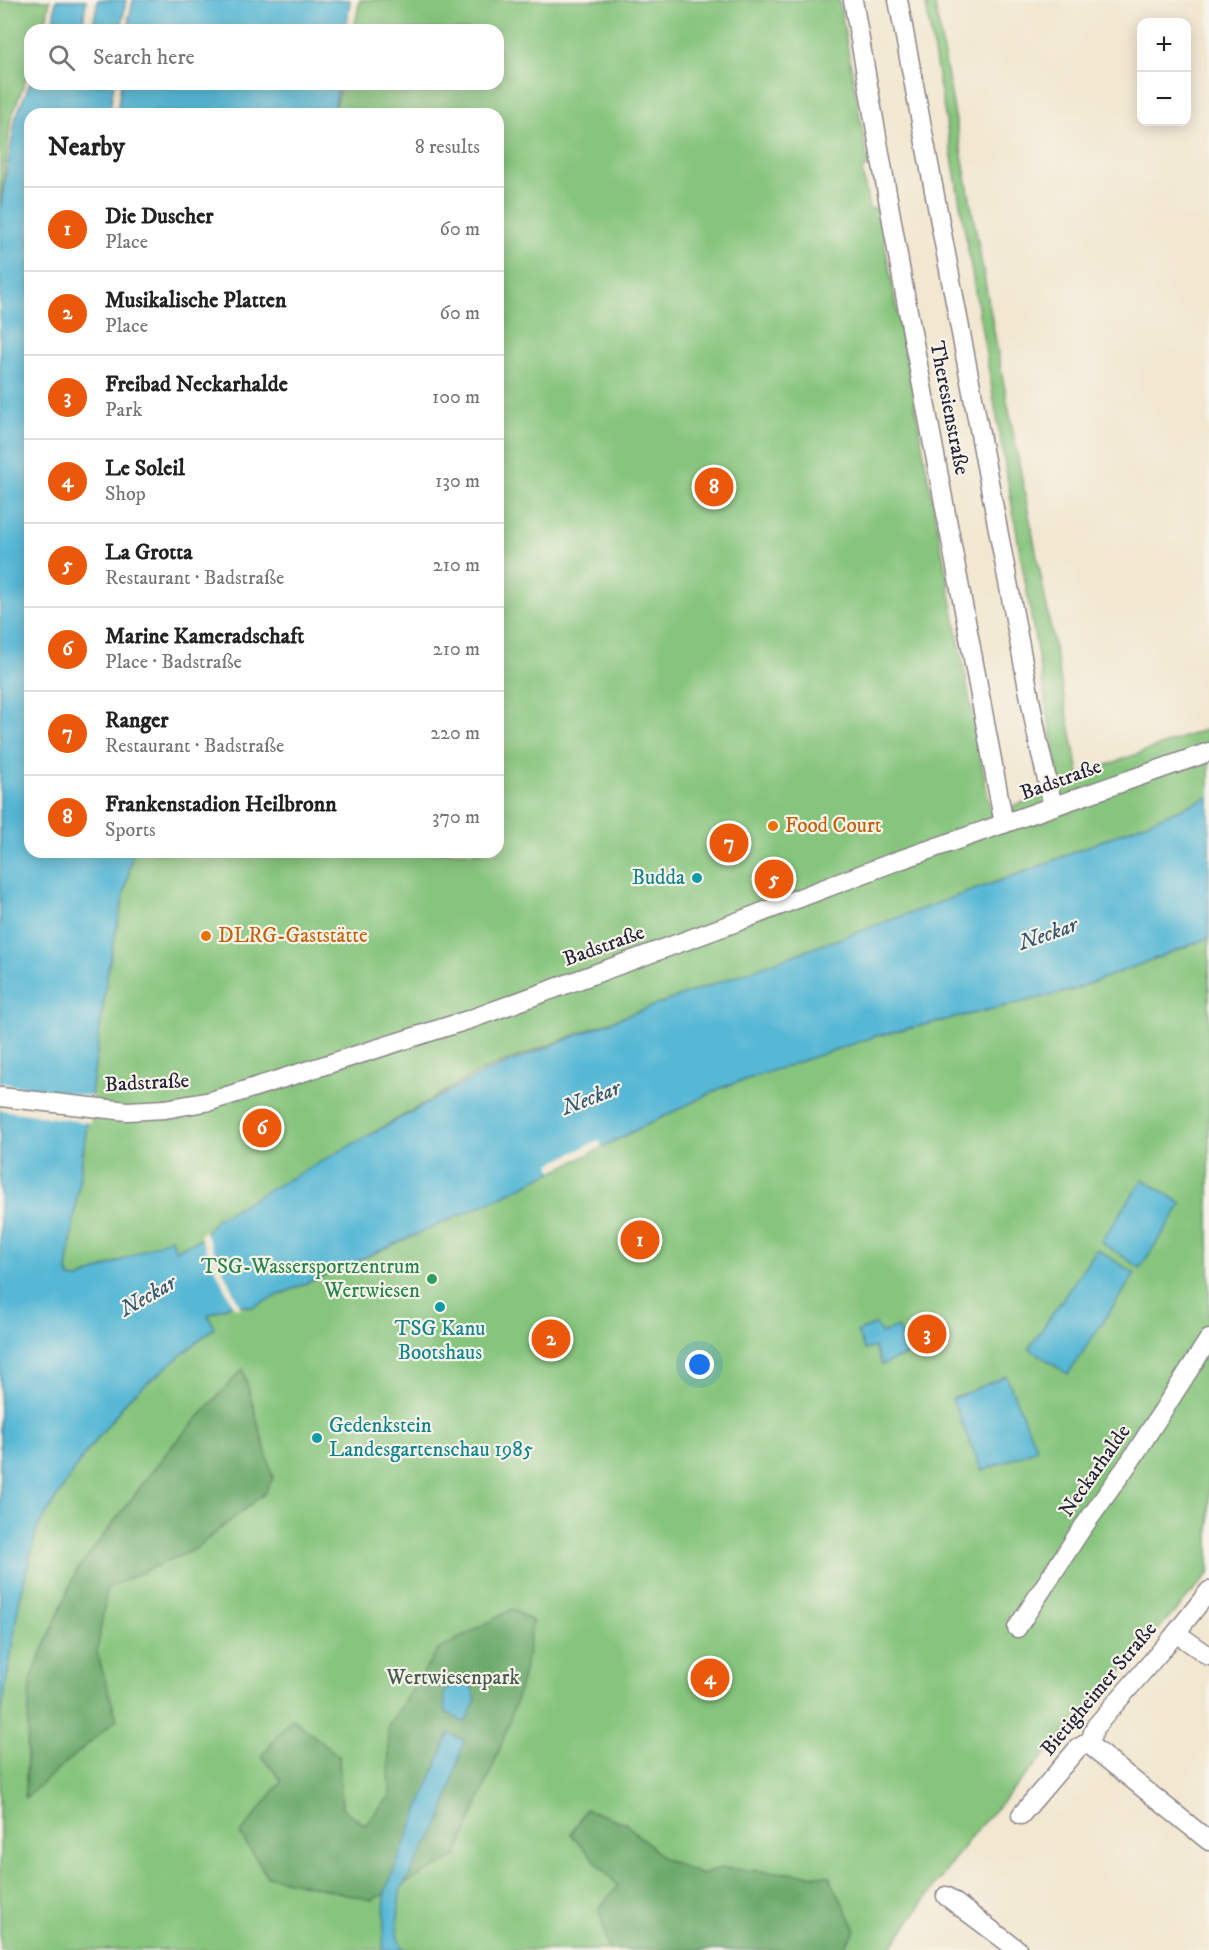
<!DOCTYPE html>
<html lang="en">
<head>
<meta charset="utf-8">
<style>
  body { margin:0; font-family:"IM FELL DW Pica",serif; background:#f2f2f2; color:#222 }
  .controls { position:absolute; right:18px; top:18px; display:grid; overflow:hidden; border-radius:12px; box-shadow:0 3px 15px #0003 }
  .controls button { width:54px; height:54px; display:grid; place-items:center; padding:0; border:0; border-bottom:2px solid #e0e0e0; background:#fff; color:#222; font:30px sans-serif }
  .you { position:absolute; left:700px; top:1365px; width:21px; height:21px; margin:-15px; border:4px solid #fff; border-radius:50%; background:#1a73e8; box-shadow:0 0 0 9px #1a73e833 }
  .badge { display:grid; place-items:center; width:39px; height:39px; border-radius:50%; background:#ea580c; color:#fff; font-size:20px; font-weight:700 }
  .pin { position:absolute; translate:-50% -50%; border:3px solid #fff; box-shadow:0 2px 6px #0006 }
  .list { margin:0; padding:0; list-style:none }
  h2 { display:flex; justify-content:space-between; align-items:center; height:78px; margin:0; padding:0 24px; font-size:26px }
  h2 small { font-size:20px; font-weight:400; color:#767676 }
  .list li { display:grid; grid-template-columns:39px 1fr auto; gap:18px; align-items:center; box-sizing:border-box; height:84px; padding:0 24px; border-top:2px solid #e0e0e0 }
  .list b { display:block; font-size:22px; white-space:nowrap }
  .list p { margin:0; font-size:20px; white-space:nowrap; color:#767676 }
  .list em { font-size:20px; font-style:normal; color:#767676 }
  .icon { flex:none; width:33px; height:33px; fill:none; stroke:currentColor; stroke-width:2; stroke-linecap:round; stroke-linejoin:round }
  .map { position:relative; flex:none; width:1209px; height:1950px; overflow:hidden }
  .search { position:absolute; background:#fff; box-shadow:0 3px 15px #0003; left:24px; top:24px; width:480px; height:66px; display:flex; align-items:center; gap:15px; box-sizing:border-box; padding:0 21px; border-radius:18px; color:#767676; font-size:22px }
  .panel { position:absolute; background:#fff; box-shadow:0 3px 15px #0003; left:24px; top:108px; width:480px; height:750px; border-radius:18px }
  .map>svg:first-child { display:block }
  .green { fill:#86c57d; stroke:#54745c; stroke-width:1.5 }
  .forest { fill:#6caa6c; stroke:#476654; stroke-width:1.5 }
  .water { fill:#57b8d5; stroke:#3c6d88; stroke-width:1.5 }
  .pier { fill:#f2e7d0 }
  .lines { fill:none; stroke-linecap:round; stroke-linejoin:round }
  .minor-casing { stroke:#8a8486; stroke-width:21 }
  .minor { stroke:#fff; stroke-width:18 }
  .food-dot { fill:#e8710a; stroke:#f7f3e8; stroke-width:2 }
  .culture-dot { fill:#0f9aa8; stroke:#f7f3e8; stroke-width:2 }
  .leisure-dot { fill:#2e9e5b; stroke:#f7f3e8; stroke-width:2 }
  .labels { text-anchor:middle; dominant-baseline:central; stroke-width:4.5; stroke-linejoin:round; paint-order:stroke }
  .street-label { font-size:21px; fill:#22223b; stroke:#f7f3e8 }
  .food-label { font-size:21px; fill:#c56008; stroke:#f7f3e8; text-anchor:start }
  .culture-label { font-size:21px; fill:#0d838f; stroke:#f7f3e8; text-anchor:end }
  .leisure-label { font-size:21px; fill:#27864d; stroke:#f7f3e8; text-anchor:end }
  .park-label { font-size:21px; fill:#455b52; stroke:#f7f3e8 }
  .water-label { font-size:22px; font-style:italic; fill:#355671; stroke:#f7f3e8 }
</style>
</head>
<body>
<div class="map">
<svg width="1209" height="1950" viewBox="0 0 1209 1950">
  <rect width="100%" height="100%" fill="#f7f3e8"/>
  <filter id="ink" filterUnits="userSpaceOnUse"><feTurbulence type="fractalNoise" baseFrequency=".0167" numOctaves="2"/><feDisplacementMap in="SourceGraphic" scale="12" xChannelSelector="R" yChannelSelector="G"/><feConvolveMatrix kernelMatrix="1 2 1 2 8 2 1 2 1" color-interpolation-filters="sRGB"/></filter>
  <filter id="wash" filterUnits="userSpaceOnUse"><feTurbulence type="fractalNoise" baseFrequency=".008" numOctaves="4" result="noise"/><feDisplacementMap in="SourceGraphic" scale="24" xChannelSelector="R" yChannelSelector="G"/><feGaussianBlur stdDeviation="1.35" result="paint"/><feColorMatrix in="noise" values="0 0 0 0 0 0 0 0 0 0 0 0 0 0 0 0 0 1.4 0 .05"/><feComposite in="paint" operator="in"/></filter>
  <g filter="url(#wash)">
    <rect width="100%" height="100%" fill="#f2e7d0"/>
    <g class="green">
      <path d="M0,0H50L44,30H30V67L11,119L0,209Z"/>
      <path d="M360,0H839L869,167L862,169L869,209L878,208L991,813L1061,790L925,0H934L1000,364L1079,775L1209,728V797L1035,868L620,1018L479,1072L326,1160L216,1219L201,1239L176,1250L170,1239L78,1279L69,1278L67,1271L108,969L133,852H498V114H334L341,84H498V30H354Z"/>
      <path d="M1209,938V1574L972,1835L889,1950H0V1722L19,1602L37,1528L82,1458L129,1398L214,1328L208,1315L232,1304L252,1307L501,1197L723,1087L876,1036L1070,991Z"/>
    </g>
    <g class="forest">
      <path d="M243,1369L273,1478L265,1493L195,1549L107,1588L97,1653L117,1719L25,1798L30,1681L76,1572L169,1449Z"/>
      <path d="M512,1609L532,1621C526,1700 485,1784 456,1857L372,1900L267,1876L240,1834L282,1781L261,1756L292,1718L339,1756L342,1808L365,1825L390,1796L388,1726L438,1650Z"/>
      <path d="M586,1809L625,1823L663,1858L702,1875L721,1868L829,1876L856,1930L842,1950H608L599,1908L618,1886L571,1834Z"/>
    </g>
    <g class="water">
      <path d="M56,0H86L82,30H52Z"/>
      <path d="M98,0H126L121,30H92Z"/>
      <path d="M133,0H350L346,30H128L130,18L128,17L130,15Z"/>
      <path d="M30,83L114,84L109,114H30V852H133L108,969L67,1271L70,1278L79,1279L171,1238L176,1250L201,1239L216,1219L481,1074L620,1018L1035,868L1209,797V938L1070,991L876,1036L723,1087L501,1197L252,1307L232,1304L208,1315L214,1328L129,1398L82,1458L37,1528L19,1602L0,1722V209L16,117Z"/>
      <path d="M121,84H338L334,114H117Z"/>
      <path d="M1143,1179L1182,1204L1140,1268L1101,1242Z"/>
      <path d="M1097,1249L1135,1274L1068,1374L1029,1348Z"/>
      <path d="M876,1324L881,1334L898,1327L909,1354L882,1365L874,1347L865,1350L857,1332Z"/>
      <path d="M1006,1376L1037,1449L982,1471L952,1399Z"/>
      <path d="M467,1677L476,1699L465,1723L446,1712L444,1694L451,1681Z"/>
      <path d="M449,1734L464,1740L442,1818L400,1891L397,1936L404,1950H383L385,1892Z"/>
    </g>
    <g class="pier">
      <path d="M0,1083L94,1097L90,1123L0,1110Z"/>
      <path d="M599,1140L602,1147L553,1171L550,1164Z"/>
      <path d="M204,1230L241,1308L234,1307L232,1304L200,1236Z"/>
    </g>
  </g>
  <g filter="url(#ink)">
    <g class="lines">
      <g class="minor-casing">
        <g id="minor">
          <path d="M853,0L903,284L1004,824"/>
          <path d="M898,0L1038,741L1053,806"/>
          <path d="M0,1097L127,1111L165,1109L211,1101L471,1019L734,923L894,862L1209,752"/>
          <path d="M1017,1628L1079,1533L1131,1460L1209,1339"/>
          <path d="M1176,1633L1209,1656"/>
          <path d="M1090,1741L1092,1747L1209,1841"/>
          <path d="M1021,1815L1078,1748L1090,1741L1095,1727L1172,1638L1209,1591"/>
          <path d="M946,1896L1018,1950"/>
        </g>
      </g>
      <use href="#minor" class="minor"/>
    </g>
  </g>
  <g class="food-dot">
    <circle cx="773" cy="826" r="6"/>
    <circle cx="206" cy="936" r="6"/>
  </g>
  <g class="culture-dot">
    <circle cx="697" cy="878" r="6"/>
    <circle cx="440" cy="1307" r="6"/>
    <circle cx="317" cy="1438" r="6"/>
  </g>
  <circle class="leisure-dot" cx="432" cy="1279" r="6"/>
  <g class="labels">
    <g class="street-label">
      <text transform="translate(949 408) rotate(79)">Theresienstraße</text>
      <text transform="translate(1061 780) rotate(-20)">Badstraße</text>
      <text transform="translate(604 946) rotate(-20)">Badstraße</text>
      <text transform="translate(147 1083) rotate(-3)">Badstraße</text>
      <text transform="translate(1095 1471) rotate(-55)">Neckarhalde</text>
      <text transform="translate(1099 1689) rotate(-50)">Bietigheimer Straße</text>
    </g>
    <g class="food-label">
      <text x="785" y="826">Food Court</text>
      <text x="218" y="936">DLRG-Gaststätte</text>
    </g>
    <g class="culture-label">
      <text x="685" y="878">Budda</text>
      <text x="440" y="1329" text-anchor="middle">TSG Kanu<tspan x="440" dy="24">Bootshaus</tspan></text>
      <text x="329" y="1426" text-anchor="start">Gedenkstein<tspan x="329" dy="24">Landesgartenschau 1985</tspan></text>
    </g>
    <g class="leisure-label">
      <text x="420" y="1267">TSG-Wassersportzentrum<tspan x="420" dy="24">Wertwiesen</tspan></text>
    </g>
    <g class="park-label">
      <text x="453" y="1678">Wertwiesenpark</text>
    </g>
    <g class="water-label">
      <text transform="translate(1048 934) rotate(-19)">Neckar</text>
      <text transform="translate(591 1098) rotate(-21)">Neckar</text>
      <text transform="translate(148 1296) rotate(-30)">Neckar</text>
    </g>
  </g>
</svg>
<div class="controls">
<button>+</button>
<button>−</button>
</div>
<div class="you"></div>
<div class="pin badge" style="left:640px;top:1240px">1</div>
<div class="pin badge" style="left:551px;top:1339px">2</div>
<div class="pin badge" style="left:927px;top:1334px">3</div>
<div class="pin badge" style="left:710px;top:1678px">4</div>
<div class="pin badge" style="left:774px;top:879px">5</div>
<div class="pin badge" style="left:262px;top:1128px">6</div>
<div class="pin badge" style="left:729px;top:843px">7</div>
<div class="pin badge" style="left:714px;top:487px">8</div>
<div class="search"><svg class="icon" aria-label="search" viewBox="0 0 24 24"><circle cx="10" cy="10" r="6"/><path d="M15 15l6 6"/></svg>Search here</div>
<section class="panel">
<h2>Nearby<small>8 results</small></h2>
<ul class="list">
<li><span class="badge">1</span><div><b>Die Duscher</b><p>Place</p></div><em>60 m</em></li>
<li><span class="badge">2</span><div><b>Musikalische Platten</b><p>Place</p></div><em>60 m</em></li>
<li><span class="badge">3</span><div><b>Freibad Neckarhalde</b><p>Park</p></div><em>100 m</em></li>
<li><span class="badge">4</span><div><b>Le Soleil</b><p>Shop</p></div><em>130 m</em></li>
<li><span class="badge">5</span><div><b>La Grotta</b><p>Restaurant · Badstraße</p></div><em>210 m</em></li>
<li><span class="badge">6</span><div><b>Marine Kameradschaft</b><p>Place · Badstraße</p></div><em>210 m</em></li>
<li><span class="badge">7</span><div><b>Ranger</b><p>Restaurant · Badstraße</p></div><em>220 m</em></li>
<li><span class="badge">8</span><div><b>Frankenstadion Heilbronn</b><p>Sports</p></div><em>370 m</em></li>
</ul>
</section>
</div>
</body>
</html>
